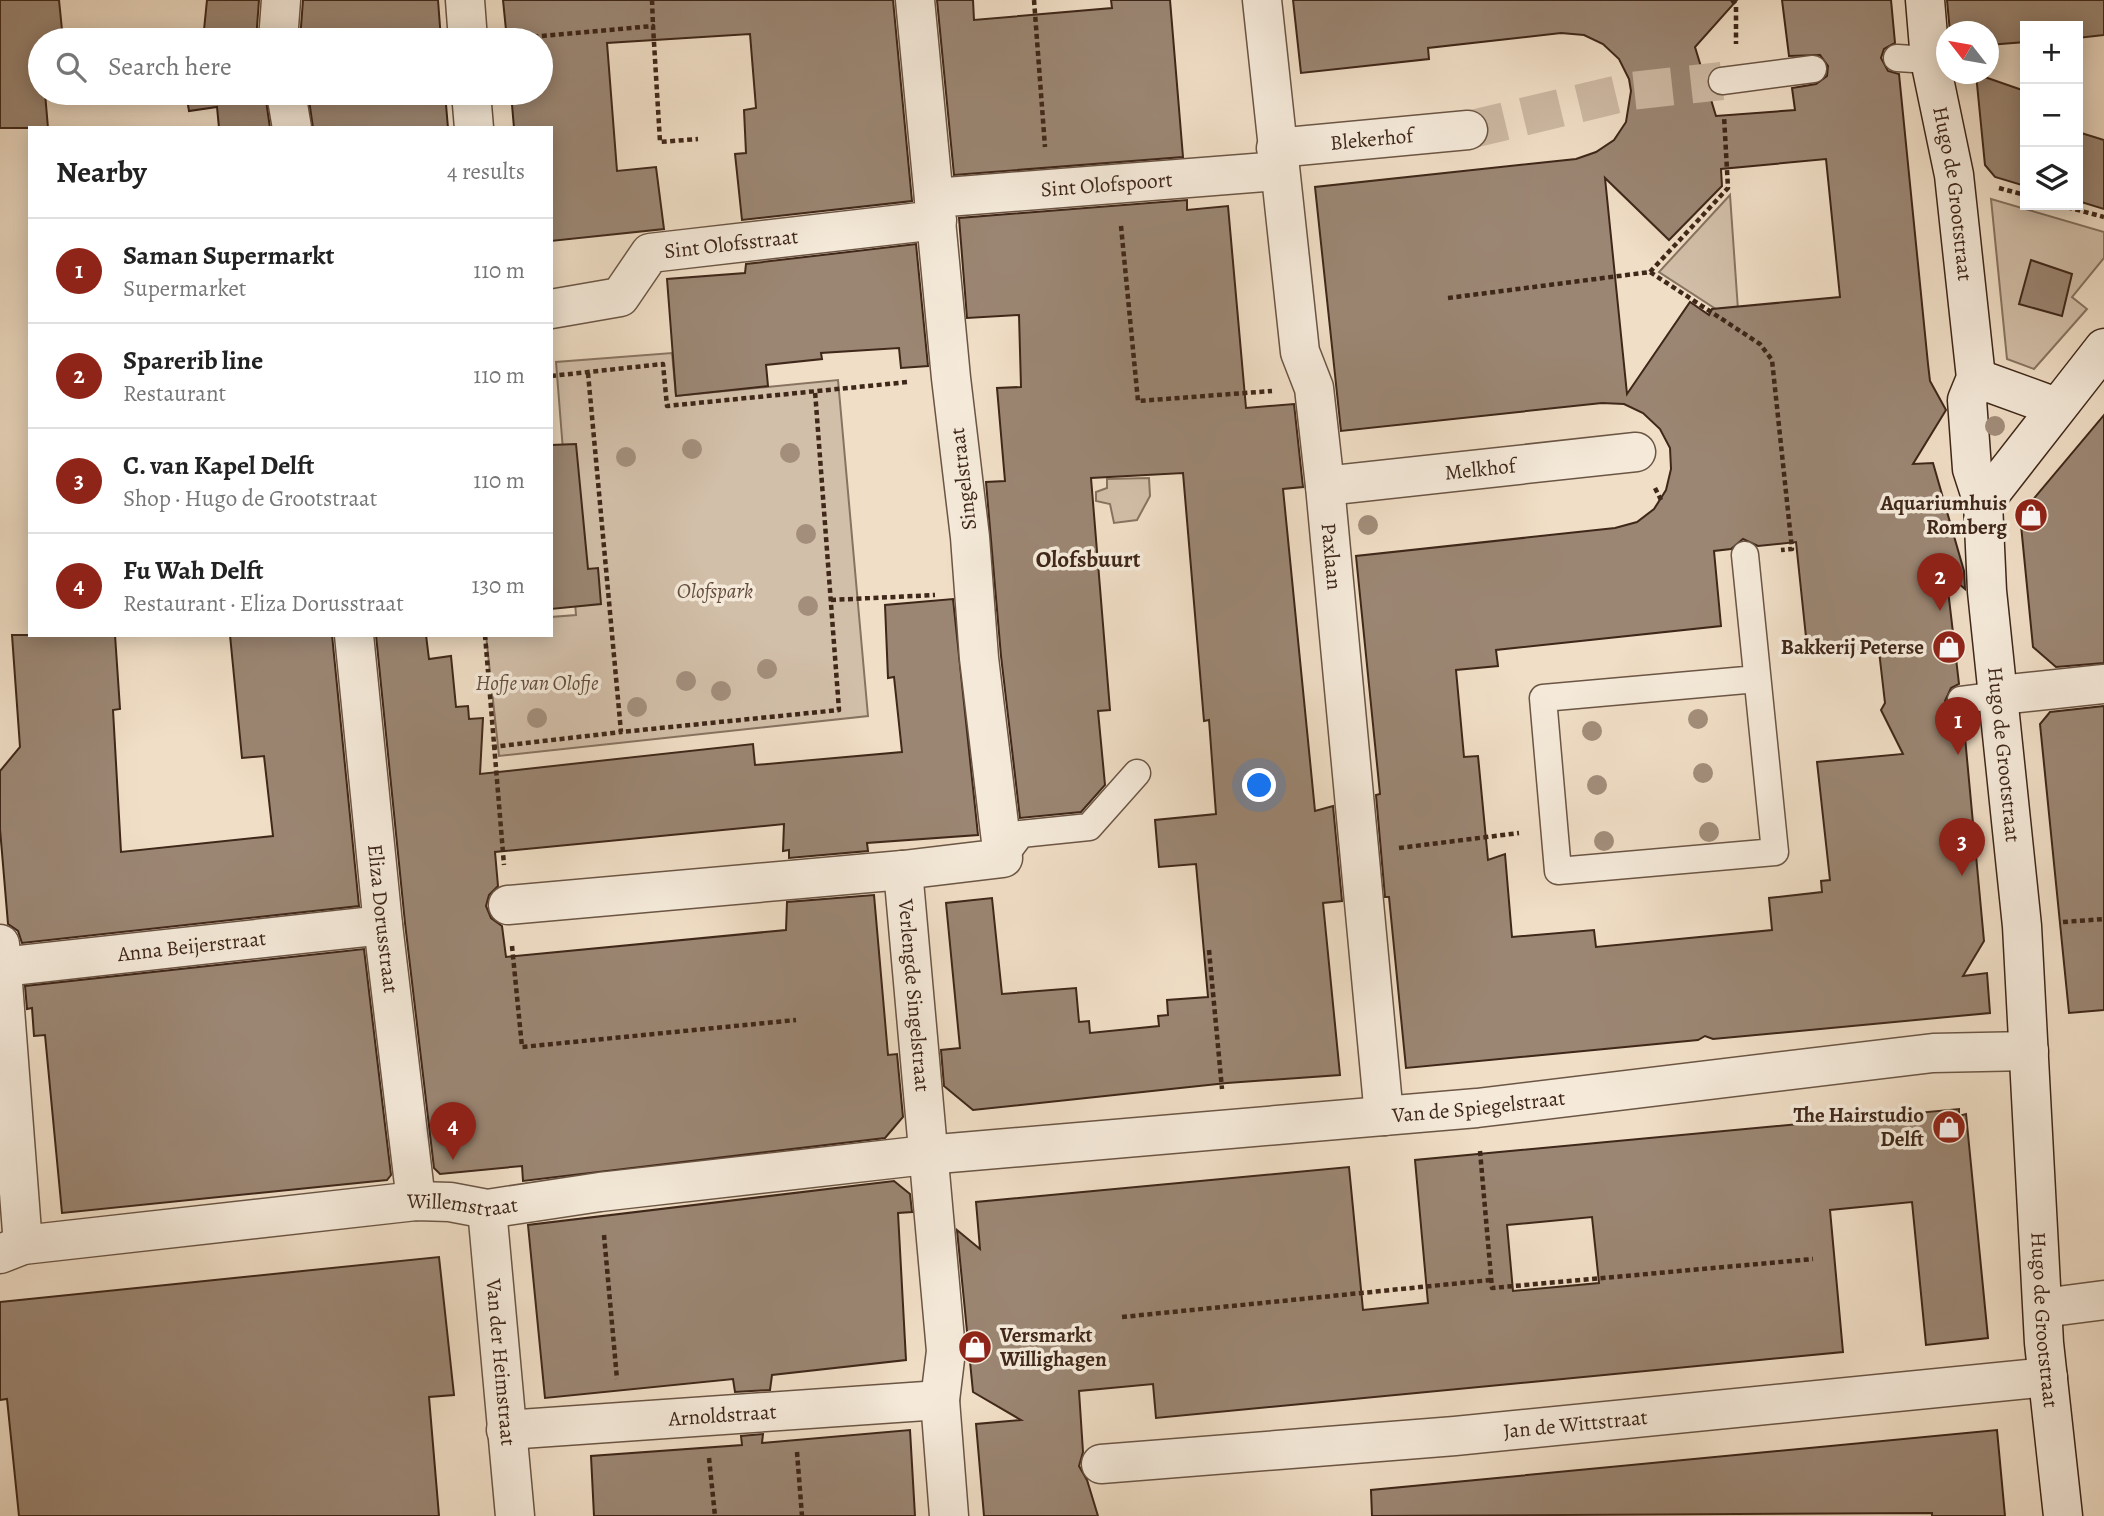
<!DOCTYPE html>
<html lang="en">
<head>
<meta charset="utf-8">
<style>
  body { margin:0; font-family:Alegreya,serif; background:#f6f6f6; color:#222 }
  .controls { position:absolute; right:21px; top:21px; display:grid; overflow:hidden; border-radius:0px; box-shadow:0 4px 18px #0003 }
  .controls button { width:63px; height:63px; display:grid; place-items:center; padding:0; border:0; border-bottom:2px solid #e0e0e0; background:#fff; color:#222; font:35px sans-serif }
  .compass { position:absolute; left:1936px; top:21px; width:63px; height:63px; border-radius:50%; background:#fff; box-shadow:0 4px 18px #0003; rotate:301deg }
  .you { position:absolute; left:1260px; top:786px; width:24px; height:24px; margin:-18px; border:5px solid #fff; border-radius:50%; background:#1a73e8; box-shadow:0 0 0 10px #1a73e833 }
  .badge { display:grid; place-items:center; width:46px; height:46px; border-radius:50%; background:#8f2418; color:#fff; font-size:23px; font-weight:700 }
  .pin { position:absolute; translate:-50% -58px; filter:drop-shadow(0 2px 4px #0008) }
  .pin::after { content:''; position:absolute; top:37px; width:24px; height:21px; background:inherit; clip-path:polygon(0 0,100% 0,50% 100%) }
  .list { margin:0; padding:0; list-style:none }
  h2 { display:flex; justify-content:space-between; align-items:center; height:91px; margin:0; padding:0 28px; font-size:30px }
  h2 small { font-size:23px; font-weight:400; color:#767676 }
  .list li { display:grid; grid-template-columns:46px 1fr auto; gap:21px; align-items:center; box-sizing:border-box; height:105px; padding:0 28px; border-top:2px solid #e0e0e0 }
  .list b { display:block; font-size:26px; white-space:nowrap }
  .list p { margin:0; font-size:23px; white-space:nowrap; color:#767676 }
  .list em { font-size:23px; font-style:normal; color:#767676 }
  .icon { flex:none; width:38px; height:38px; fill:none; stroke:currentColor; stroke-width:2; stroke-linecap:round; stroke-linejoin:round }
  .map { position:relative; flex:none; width:2104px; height:1516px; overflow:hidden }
  .search { position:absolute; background:#fff; box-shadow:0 4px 18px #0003; left:28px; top:28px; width:525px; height:77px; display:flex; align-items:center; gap:18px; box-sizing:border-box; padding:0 24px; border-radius:38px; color:#767676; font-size:26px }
  .panel { position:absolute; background:#fff; box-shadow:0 4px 18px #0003; left:28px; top:126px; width:525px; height:511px; border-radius:0px }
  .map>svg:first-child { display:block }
  .green { fill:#d2bfa9; stroke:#887361; stroke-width:2 }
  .building { fill:#9b8673; stroke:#3f2719; stroke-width:2; fill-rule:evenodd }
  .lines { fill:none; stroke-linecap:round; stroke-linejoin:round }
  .street-tunnel { stroke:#cdb9a3; stroke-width:38; stroke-dasharray:38 19; stroke-linecap:butt }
  .lane-casing { stroke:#6b5544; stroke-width:29 }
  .street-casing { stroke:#6b5544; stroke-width:41 }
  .secondary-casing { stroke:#3f2719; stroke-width:41 }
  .path { stroke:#3f2719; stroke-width:4.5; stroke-dasharray:5 3.5; stroke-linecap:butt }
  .lane { stroke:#f5eada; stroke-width:26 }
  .street { stroke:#f5eada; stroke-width:38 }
  .secondary { stroke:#f5eada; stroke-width:38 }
  .tree { fill:#a38e7b }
  .labels { text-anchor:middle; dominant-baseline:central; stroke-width:7; stroke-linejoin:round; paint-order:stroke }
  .street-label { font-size:21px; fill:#3f2719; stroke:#f5eada }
  .poi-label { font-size:21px; font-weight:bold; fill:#3f2719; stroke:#f5eada; text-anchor:end }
  .park-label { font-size:21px; font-style:italic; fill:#644d3d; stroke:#f5eada }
  .neighbourhood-label { font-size:23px; font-weight:bold; fill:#3f2719; stroke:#f5eada }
</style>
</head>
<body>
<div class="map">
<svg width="2104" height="1516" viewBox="0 0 2104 1516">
  <rect width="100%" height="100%" fill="#f0dec6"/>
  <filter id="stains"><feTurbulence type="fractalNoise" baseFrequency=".00286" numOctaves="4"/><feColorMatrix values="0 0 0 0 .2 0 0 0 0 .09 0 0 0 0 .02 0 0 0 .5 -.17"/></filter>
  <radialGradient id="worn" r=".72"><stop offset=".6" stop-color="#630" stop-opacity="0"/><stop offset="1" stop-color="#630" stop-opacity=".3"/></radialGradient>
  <g class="green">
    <path d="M1730,195L1739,324L1659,272Z"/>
    <path d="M1991,199L2104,232V258L2072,297L2087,309L2034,369L2007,359Z"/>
    <path d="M672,353L676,396L838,380L868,716L499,756L486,635H551V617L576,615L556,362Z"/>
    <path d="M1149,478L1150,496L1137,520L1114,523L1110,504L1096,501V492L1107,488V479Z"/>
  </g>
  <g class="building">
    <path d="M0,0H59L63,40H40V93H45L48,128H0Z"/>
    <path d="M207,0H259L256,40H203Z"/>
    <path d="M303,0H438L441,40H300Z"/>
    <path d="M503,0H893L912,201L742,220L735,154L746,153L744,110L756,108L750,34L607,43L617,171L656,167L664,229L551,241V128H514L511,93H541V40H507Z"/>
    <path d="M937,0H973L974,20L1112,8L1111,0H1170L1183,157L954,175Z"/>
    <path d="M1293,0H1737L1695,47L1716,116L1795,110L1792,88L1816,84L1827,76L1828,66L1820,55L1789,56L1782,0H1891L1895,43L1884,49L1881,58L1888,71L1899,74L1928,364L1930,381L1946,410L1913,464L1933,463L1964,571L1965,589L1946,573L1959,684L1951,688L1945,701L1949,710L1963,716L1984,941L1963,976L1987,973L1990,1013L1713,1039L1705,1036L1698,1040L1406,1068L1389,897H1385L1376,795L1380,794L1356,556L1615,528L1637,522L1654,509L1666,490L1671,469L1670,448L1660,429L1643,413L1624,404L1602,403L1341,431L1315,187L1576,159L1596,152L1614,140L1626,122L1631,91L1629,79L1619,59L1603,44L1584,35L1561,33L1428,48L1429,59L1301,73ZM1826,159L1840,297L1712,309L1709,315L1690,302L1627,394L1605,178L1669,240L1722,186L1721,169ZM1743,539L1758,546L1796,542L1808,656L1879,651L1885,703L1881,710L1903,754L1817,762L1830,880L1821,881L1822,892L1769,898L1772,930L1596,947L1594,930L1512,937L1505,854L1488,860L1478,756L1464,757L1456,670L1498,666L1496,650L1721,626L1714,551L1731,549Z"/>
    <path d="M1947,0H2104V35L2078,38V26H2025V42L1989,45V32H1950Z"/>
    <path d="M1976,74L2025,91V186L1995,177L1985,165Z"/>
    <path d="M186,93H265L270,128H219L217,107L189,111Z"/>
    <path d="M308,93H445L448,128H313Z"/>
    <path d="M2078,132L2104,140V209L2078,201Z"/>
    <path d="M1187,200V210L1228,206L1246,408L1294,404L1303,487L1283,489L1315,811L1333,806L1342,901L1323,903L1340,1075L1227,1083L973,1110L944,1086L941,1050L960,1048L946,903L992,898L1002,994L1076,988L1079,1022L1089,1021L1090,1033L1159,1026L1158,1016L1168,1015L1167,1000L1208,997L1196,864L1159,867L1155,820L1216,814L1209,720L1204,721L1183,473L1091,478L1110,710L1098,711L1105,785L1081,812L1020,818L1001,656L986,482L1005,481L997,388L1021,387L1019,315L967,318L959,218Z"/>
    <path d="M916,244L928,366L901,368L899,348L821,353L822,359L766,365L768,386L676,396L667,279L745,273L746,264Z"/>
    <path d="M2031,260L2072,274L2062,316L2019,304Z"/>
    <path d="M2104,415V663L2056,667L2033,647L2020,515Z"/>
    <path d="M576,444L588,569L598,568L601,604L551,609V445Z"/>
    <path d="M953,599L978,835L867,843L868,851L789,858V850L783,851L784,824L495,852L498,886L489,895L486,906L491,918L502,926L506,957L786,930L787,902L874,895L888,1055L897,1054L903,1117L885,1138L523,1181L522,1166L440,1174L434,1168L405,923L376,635H426L429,659L451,656L456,707L468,706L469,719L483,718L480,774L753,744L755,765L902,752L894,677L888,678L885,605Z"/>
    <path d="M12,635H115L120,709L113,710L121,852L273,836L264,756L242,758L230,635H332L359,906L22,943L18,931L8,924L0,829V771L20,747Z"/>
    <path d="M2104,706V1010L2069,1013L2040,724L2050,712Z"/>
    <path d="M364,949L391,1175L387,1180L62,1213L45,1035L34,1036L32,1008L27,1009L25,986Z"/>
    <path d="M1959,1109V1116L1966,1114L1988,1338L1926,1345L1912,1202L1830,1210L1843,1352L1156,1418L1153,1384L1079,1391L1083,1452L1079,1466L1087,1480L1098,1516H984L976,1424L1021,1420L973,1392L957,1230L980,1249L976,1202L1349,1167L1363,1310L1428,1303L1415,1160ZM1592,1217L1599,1283L1513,1291L1507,1225Z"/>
    <path d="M894,1181L910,1194L912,1212L898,1213L906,1360L772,1375L770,1390L735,1392L733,1379L545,1398L528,1225Z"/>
    <path d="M439,1257L454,1395L429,1397L439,1516H19L7,1399L0,1400V1302Z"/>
    <path d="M910,1430L915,1516H594L591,1456L742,1445L741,1436L763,1434L762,1443Z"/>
    <path d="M1997,1430L2005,1516H1932V1513L1372,1516L1371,1490Z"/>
  </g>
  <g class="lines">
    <path class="street-tunnel" d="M1468,130L1631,91L1722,81"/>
    <g class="lane-casing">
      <g id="lane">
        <path d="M1897,58L1930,60"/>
        <path d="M1722,81L1813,69"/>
        <path d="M1745,555L1775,852L1558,871L1543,698L1757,679"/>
        <path d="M1961,700L2000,695"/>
        <path d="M1003,858L1021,834L1089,827L1137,773"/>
      </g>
    </g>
    <g class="street-casing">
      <g id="street">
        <path d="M465,0L468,40"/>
        <path id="s1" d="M1262,0L1300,352L1314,388L1325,486L1384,1116"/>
        <path d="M278,40L281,0"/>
        <path d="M286,93L292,128"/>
        <path d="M471,93L474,128"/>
        <path id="s2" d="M1276,148L1468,130"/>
        <path id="s3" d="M934,198L1279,171"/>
        <path id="s4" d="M551,309L620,297L650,253L937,220"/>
        <path id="s5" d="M1325,486L1636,452"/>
        <path id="s6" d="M354,635L383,925L416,1201"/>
        <path d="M2000,695L2104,684"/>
        <path id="s7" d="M903,870L946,1351L940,1400L949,1516"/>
        <path d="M508,905L903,870L1003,858L979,658L970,537L951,378L915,0"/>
        <path d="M0,944L23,1245"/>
        <path id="s8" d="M2,967L383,925"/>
        <path id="s9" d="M487,1209L515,1516"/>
        <path id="s10" d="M0,1254L23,1245L416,1201L450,1202L487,1209L600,1192L926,1155L1477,1108L1933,1053L2029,1051"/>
        <path d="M2043,1308L2104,1300"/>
        <path id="s11" d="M506,1430L940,1400"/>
        <path id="s12" d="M1101,1464L1455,1436L2048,1377"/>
      </g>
    </g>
    <g class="secondary-casing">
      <g id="secondary">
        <path id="s13" d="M1925,0L1930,60L1954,175L1976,378L1967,400L1972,469L1983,503L1987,591L2022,926L2044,1343L2063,1516"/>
        <path d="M1976,378L2056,407"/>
        <path d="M1983,503L2104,348"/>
      </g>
    </g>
    <g class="path">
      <path d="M652,0L653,26"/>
      <path d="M1034,0L1045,147"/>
      <path d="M1732,0L1736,5V44"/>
      <path d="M508,39L653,26L660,142L698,139"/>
      <path d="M1999,188L2025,195"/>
      <path d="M2059,205L2104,217"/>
      <path d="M1121,226L1138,401L1272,391"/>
      <path d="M1650,272L1728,188L1724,116"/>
      <path d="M1448,298L1650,272L1760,344L1772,360L1792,549L1781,550"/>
      <path d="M588,373L621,732L839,710L815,391"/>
      <path d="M551,376L663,364L667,406L908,382"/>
      <path d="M1655,488L1661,500"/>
      <path d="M831,600L935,595"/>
      <path d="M485,635L504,865"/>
      <path d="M492,747L621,732"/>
      <path d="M1399,848L1519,833"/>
      <path d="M2063,922L2104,919"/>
      <path d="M512,946L522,1047L796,1020"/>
      <path d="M1209,950L1222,1089"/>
      <path d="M1480,1151L1492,1288L1813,1259"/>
      <path d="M604,1235L617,1379"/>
      <path d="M1122,1317L1491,1280"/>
      <path d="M797,1452L802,1516"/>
      <path d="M709,1458L715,1516"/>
    </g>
    <use href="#lane" class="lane"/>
    <use href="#street" class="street"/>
    <use href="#secondary" class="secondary"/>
  </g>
  <g class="tree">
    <circle cx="1995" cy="426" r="10"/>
    <circle cx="692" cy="449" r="10"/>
    <circle cx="790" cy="453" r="10"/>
    <circle cx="626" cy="457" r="10"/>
    <circle cx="1368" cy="525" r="10"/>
    <circle cx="806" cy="534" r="10"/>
    <circle cx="808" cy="606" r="10"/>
    <circle cx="767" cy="669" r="10"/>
    <circle cx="686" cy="681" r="10"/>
    <circle cx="721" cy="691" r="10"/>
    <circle cx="637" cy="707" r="10"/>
    <circle cx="537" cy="718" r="10"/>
    <circle cx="1698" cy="719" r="10"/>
    <circle cx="1592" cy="731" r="10"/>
    <circle cx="1703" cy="773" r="10"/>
    <circle cx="1597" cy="785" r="10"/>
    <circle cx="1709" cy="832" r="10"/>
    <circle cx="1604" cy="841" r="10"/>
  </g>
  <defs>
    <g id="shop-disc" transform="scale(1.75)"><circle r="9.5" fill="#8f2418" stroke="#f5eada"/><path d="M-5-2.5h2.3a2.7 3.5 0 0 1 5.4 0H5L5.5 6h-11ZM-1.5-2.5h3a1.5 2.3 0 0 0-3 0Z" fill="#fff"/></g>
  </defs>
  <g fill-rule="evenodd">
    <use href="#shop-disc" x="2031" y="515"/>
    <use href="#shop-disc" x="1949" y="647"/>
    <use href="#shop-disc" x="1949" y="1127"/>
    <use href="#shop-disc" x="975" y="1347"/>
  </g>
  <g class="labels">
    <g class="street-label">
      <text stroke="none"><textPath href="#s2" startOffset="96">Blekerhof</textPath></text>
      <text stroke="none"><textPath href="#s3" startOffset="173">Sint Olofspoort</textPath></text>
      <text stroke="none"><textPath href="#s13" startOffset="196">Hugo de Grootstraat</textPath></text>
      <text stroke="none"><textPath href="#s4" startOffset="205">Sint Olofsstraat</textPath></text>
      <text stroke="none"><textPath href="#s5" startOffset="156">Melkhof</textPath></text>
      <text transform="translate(963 479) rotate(-97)">Singelstraat</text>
      <text stroke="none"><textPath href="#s1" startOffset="562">Paxlaan</textPath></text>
      <text stroke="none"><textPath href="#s13" startOffset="763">Hugo de Grootstraat</textPath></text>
      <text stroke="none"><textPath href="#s6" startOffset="285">Eliza Dorusstraat</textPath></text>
      <text stroke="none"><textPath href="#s8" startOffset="191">Anna Beijerstraat</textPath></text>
      <text stroke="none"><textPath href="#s7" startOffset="126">Verlengde Singelstraat</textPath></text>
      <text stroke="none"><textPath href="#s10" startOffset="1489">Van de Spiegelstraat</textPath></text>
      <text stroke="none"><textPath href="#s10" startOffset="467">Willemstraat</textPath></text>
      <text stroke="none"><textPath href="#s13" startOffset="1330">Hugo de Grootstraat</textPath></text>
      <text stroke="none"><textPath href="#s9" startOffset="154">Van der Heimstraat</textPath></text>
      <text stroke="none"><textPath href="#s11" startOffset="217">Arnoldstraat</textPath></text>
      <text stroke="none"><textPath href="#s12" startOffset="476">Jan de Wittstraat</textPath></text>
    </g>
    <g class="poi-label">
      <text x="2007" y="503">Aquariumhuis<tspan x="2007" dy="24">Romberg</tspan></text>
      <text x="1924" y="647">Bakkerij Peterse</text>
      <text x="1924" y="1115">The Hairstudio<tspan x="1924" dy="24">Delft</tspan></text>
      <text x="1000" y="1335" text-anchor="start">Versmarkt<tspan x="1000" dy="24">Willighagen</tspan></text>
    </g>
    <g class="park-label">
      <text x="715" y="591">Olofspark</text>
      <text x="537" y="683">Hofje van Olofje</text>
    </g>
    <g class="neighbourhood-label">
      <text x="1088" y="559">Olofsbuurt</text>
    </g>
  </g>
  <rect width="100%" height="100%" filter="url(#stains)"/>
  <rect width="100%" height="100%" fill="url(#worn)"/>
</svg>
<div class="controls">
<button>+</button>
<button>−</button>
<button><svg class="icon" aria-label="layers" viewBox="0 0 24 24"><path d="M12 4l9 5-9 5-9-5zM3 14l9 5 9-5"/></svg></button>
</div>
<svg class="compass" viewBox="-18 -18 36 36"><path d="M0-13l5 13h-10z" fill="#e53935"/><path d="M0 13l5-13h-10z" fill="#767676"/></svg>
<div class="you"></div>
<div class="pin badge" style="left:1958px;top:755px">1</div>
<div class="pin badge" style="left:1940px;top:611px">2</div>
<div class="pin badge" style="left:1962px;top:876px">3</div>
<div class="pin badge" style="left:453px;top:1160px">4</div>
<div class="search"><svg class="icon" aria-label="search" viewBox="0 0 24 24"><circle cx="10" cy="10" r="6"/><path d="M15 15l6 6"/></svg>Search here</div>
<section class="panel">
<h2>Nearby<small>4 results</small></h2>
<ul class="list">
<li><span class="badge">1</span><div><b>Saman Supermarkt</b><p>Supermarket</p></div><em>110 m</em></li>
<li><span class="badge">2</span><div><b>Sparerib line</b><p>Restaurant</p></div><em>110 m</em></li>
<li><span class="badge">3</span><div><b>C. van Kapel Delft</b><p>Shop · Hugo de Grootstraat</p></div><em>110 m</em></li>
<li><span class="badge">4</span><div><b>Fu Wah Delft</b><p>Restaurant · Eliza Dorusstraat</p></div><em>130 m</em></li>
</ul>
</section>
</div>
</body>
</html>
